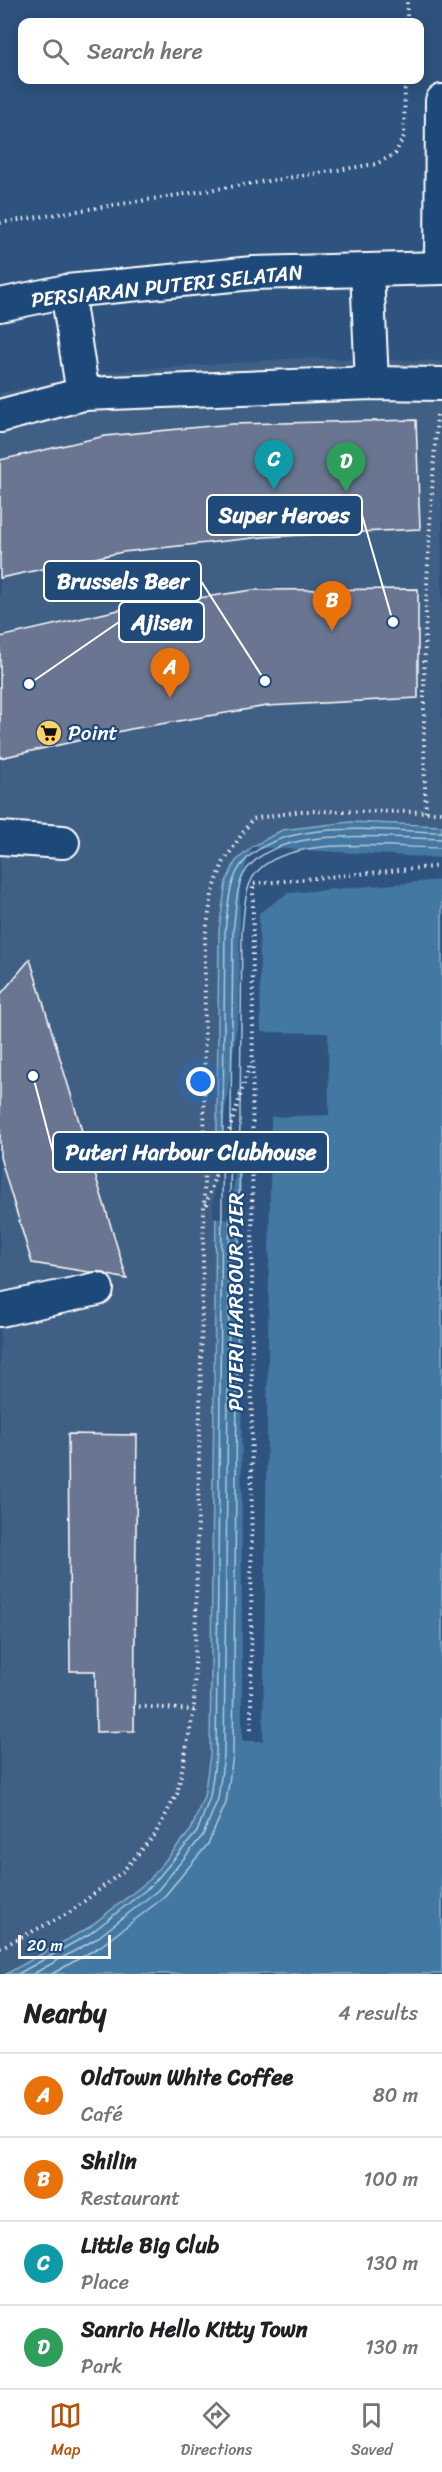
<!DOCTYPE html>
<html lang="en">
<head>
<meta charset="utf-8">
<style>
  body { margin:0; font-family:Sriracha,sans-serif; background:#f6f6f6; color:#202124 }
  .scale { position:absolute; left:18px; bottom:15px; width:93px; box-sizing:border-box; padding-left:6px; border:3px solid #fff; border-top:0; font-size:16px; line-height:21px; white-space:nowrap; color:#fff; -webkit-text-stroke:4px #1f4a7a; paint-order:stroke }
  .you { position:absolute; left:201px; top:1082px; width:21px; height:21px; margin:-15px; border:4px solid #fff; border-radius:50%; background:#1a73e8; box-shadow:0 0 0 9px #1a73e833 }
  .badge { display:grid; place-items:center; width:39px; height:39px; border-radius:50%; background:#b45309; color:#fff; font-size:20px; font-weight:700 }
  .pin { position:absolute; translate:-50% -50px; filter:drop-shadow(0 2px 3px #0008) }
  .pin::after { content:''; position:absolute; top:32px; width:21px; height:18px; background:inherit; clip-path:polygon(0 0,100% 0,50% 100%) }
  .list { margin:0; padding:0; list-style:none }
  h2 { display:flex; justify-content:space-between; align-items:center; height:78px; margin:0; padding:0 24px; font-size:26px }
  h2 small { font-size:20px; font-weight:400; color:#757577 }
  .list li { display:grid; grid-template-columns:39px 1fr auto; gap:18px; align-items:center; box-sizing:border-box; height:84px; padding:0 24px; border-top:2px solid #e0e0e0 }
  .list b { display:block; font-size:22px; white-space:nowrap }
  .list p { margin:0; font-size:20px; white-space:nowrap; color:#757577 }
  .list em { font-size:20px; font-style:normal; color:#757577 }
  .icon { flex:none; width:33px; height:33px; fill:none; stroke:currentColor; stroke-width:2; stroke-linecap:round; stroke-linejoin:round }
  .map { position:relative; flex:none; width:442px; height:1974px; overflow:hidden }
  .search { position:absolute; background:#fff; box-shadow:0 3px 15px #0003; left:18px; right:18px; top:18px; height:66px; display:flex; align-items:center; gap:15px; box-sizing:border-box; padding:0 21px; border-radius:12px; color:#757577; font-size:22px }
  .sheet { height:414px; background:#fff }
  nav { display:flex; justify-content:space-around; align-items:center; box-sizing:border-box; height:84px; border-top:2px solid #e0e0e0; background:#fff; font-size:16px; color:#757577 }
  nav a { display:grid; justify-items:center; gap:3px }
  nav .on { color:#b45309 }
  .map>svg:first-child { display:block }
  .built { fill:#405e84 }
  .water { fill:#4378a1; stroke:#8eaec7; stroke-width:1.5 }
  .pier { fill:#2e537f }
  .lines { fill:none; stroke-linecap:round; stroke-linejoin:round }
  .shore { stroke:#b4c9d9; stroke-width:1.5 }
  .building { fill:#6b7691; stroke:#fff; stroke-width:1.5 }
  .minor-casing { stroke:#fff; stroke-width:36 }
  .path { stroke:#fff; stroke-width:4; stroke-dasharray:1.5 4.5; stroke-linecap:butt }
  .minor { stroke:#1f4a7a; stroke-width:32 }
  .labels { text-anchor:middle; dominant-baseline:central; stroke-width:4.5; stroke-linejoin:round; paint-order:stroke }
  .street-label { font-size:21px; fill:#fff; stroke:#1f4a7a }
  .poi-label { font-size:21px; fill:#fff; stroke:#1f4a7a; text-anchor:start }
  .leader { fill:none; stroke:#fff; stroke-width:2 }
  .callout-dot { fill:#fff; stroke:#1f4a7a; stroke-width:2 }
  .callout { fill:#1f4a7a; stroke:#fff; stroke-width:2 }
  .callout-label { font-size:22px; text-anchor:middle; font-weight:bold; fill:#fff }
</style>
</head>
<body>
<div class="map">
<svg width="442" height="1974" viewBox="0 0 442 1974">
  <rect width="100%" height="100%" fill="#2e537f"/>
  <filter id="ink" filterUnits="userSpaceOnUse"><feTurbulence type="fractalNoise" baseFrequency=".0167" numOctaves="2"/><feDisplacementMap in="SourceGraphic" scale="12" xChannelSelector="R" yChannelSelector="G"/><feConvolveMatrix kernelMatrix="1 2 1 2 8 2 1 2 1" color-interpolation-filters="sRGB"/></filter>
  <g filter="url(#ink)">
    <path class="built" d="M300,358L442,361V826L350,822L236,861L226,882L219,930L210,1755L204,1796L191,1830L148,1881L88,1928L6,1974H0V393L107,372Z"/>
    <path class="water" d="M350,822L442,826V1974H6L88,1928L148,1881L191,1830L204,1796L210,1755L219,930L226,882L236,861L252,847L282,830Z"/>
    <path class="pier" d="M252,847L442,858V880L288,893L259,913L261,1032L328,1033L329,1115L271,1117L263,1741H242L241,1135L229,1220L213,1217L214,1190L239,1011L240,884Z"/>
    <g class="lines">
      <g class="shore">
        <path d="M18,1974L91,1933L152,1885L197,1832L210,1797L216,1755L225,931C228,910 228,881 242,864C282,815 386,832 442,832"/>
        <path d="M33,1974L96,1939L158,1890L203,1835L218,1799L224,1755L233,931C236,912 235,885 247,869C282,823 391,839 442,839"/>
        <path d="M52,1974L101,1946L163,1898L208,1844L226,1803L233,1755L242,932C244,914 244,889 255,874C288,833 394,848 442,848"/>
      </g>
    </g>
    <g class="building">
      <path d="M416,420L420,529L264,537L123,552L0,578V460L105,436L232,424Z"/>
      <path d="M418,589V698L267,706L131,729L0,758V637L123,609L253,590Z"/>
      <path d="M30,959L91,1161L127,1279L108,1275L102,1272H89L32,1263L8,1184L0,1157V995Z"/>
      <path d="M68,1434L137,1435L134,1731L96,1732L95,1671H70Z"/>
    </g>
    <g class="lines">
      <g class="minor-casing">
        <g id="minor">
          <path d="M441,268L442,101"/>
          <path d="M367,271L372,383"/>
          <path d="M67,291L83,394"/>
          <path d="M0,305L67,291L253,273L442,268"/>
          <path d="M0,416L83,394L372,383L442,384"/>
          <path d="M0,838L63,842"/>
          <path d="M0,1310L97,1289"/>
        </g>
      </g>
      <g class="path">
        <path d="M407,22V0"/>
        <path d="M0,223L376,164L395,154L404,136L405,80"/>
        <path d="M426,812C420,680 428,547 437,415"/>
        <path d="M126,1146L205,1136"/>
        <path d="M206,1205L250,1064"/>
        <path d="M133,1706L194,1710"/>
        <path d="M251,1729L253,884L442,866"/>
        <path d="M0,1948L69,1913L122,1872L154,1836L177,1794L194,1710L204,1210L205,938L212,894L223,863L252,819L301,811L442,812"/>
      </g>
      <use href="#minor" class="minor"/>
    </g>
  </g>
  <defs>
    <g id="supermarket-disc" transform="scale(1.35)"><circle r="9.5" fill="#ffd166" stroke="#1f4a7a"/><path d="M-6-5.5h2.5l.6 2H6L4.5 2H-2.5L-4.4-4H-6ZM-1.5 3.2a1.3 1.3 0 1 0 .1 0ZM3 3.2a1.3 1.3 0 1 0 .1 0Z" fill="#111"/></g>
  </defs>
  <g fill-rule="evenodd">
    <use href="#supermarket-disc" x="49" y="733"/>
  </g>
  <g class="labels">
    <g class="street-label">
      <text transform="translate(167 286) rotate(-6)">PERSIARAN PUTERI SELATAN</text>
      <text transform="translate(236 1302) rotate(-90)">PUTERI HARBOUR PIER</text>
    </g>
    <g class="poi-label">
      <text x="68" y="733">Point</text>
    </g>
  </g>
  <path class="leader" d="M393 622L362 515M265 681L201 581M29 684L119 622M33 1076L53 1152"/>
  <g class="callout-dot">
    <circle cx="393" cy="622" r="6"/>
    <circle cx="265" cy="681" r="6"/>
    <circle cx="29" cy="684" r="6"/>
    <circle cx="33" cy="1076" r="6"/>
  </g>
  <g class="callout">
    <rect x="207" y="495" width="155" height="40" rx="6"/>
    <rect x="44" y="561" width="157" height="40" rx="6"/>
    <rect x="119" y="602" width="85" height="40" rx="6"/>
    <rect x="53" y="1132" width="275" height="40" rx="6"/>
  </g>
  <g class="callout-label">
    <text x="284" y="523">Super Heroes</text>
    <text x="123" y="589">Brussels Beer</text>
    <text x="162" y="630">Ajisen</text>
    <text x="191" y="1160">Puteri Harbour Clubhouse</text>
  </g>
</svg>
<div class="scale">20 m</div>
<div class="you"></div>
<div class="pin badge" style="left:170px;top:698px;background:#e8710a">A</div>
<div class="pin badge" style="left:332px;top:631px;background:#e8710a">B</div>
<div class="pin badge" style="left:274px;top:490px;background:#0f9aa8">C</div>
<div class="pin badge" style="left:346px;top:492px;background:#2e9e5b">D</div>
<div class="search"><svg class="icon" aria-label="search" viewBox="0 0 24 24"><circle cx="10" cy="10" r="6"/><path d="M15 15l6 6"/></svg>Search here</div>
</div>
<section class="sheet">
<h2>Nearby<small>4 results</small></h2>
<ul class="list">
<li><span class="badge" style="background:#e8710a">A</span><div><b>OldTown White Coffee</b><p>Café</p></div><em>80 m</em></li>
<li><span class="badge" style="background:#e8710a">B</span><div><b>Shilin</b><p>Restaurant</p></div><em>100 m</em></li>
<li><span class="badge" style="background:#0f9aa8">C</span><div><b>Little Big Club</b><p>Place</p></div><em>130 m</em></li>
<li><span class="badge" style="background:#2e9e5b">D</span><div><b>Sanrio Hello Kitty Town</b><p>Park</p></div><em>130 m</em></li>
</ul>
</section>
<nav>
<a class="on"><svg class="icon" aria-label="map" viewBox="0 0 24 24"><path d="M3 6l6-2 6 2 6-2v14l-6 2-6-2-6 2zM9 4v14M15 6v14"/></svg>Map</a>
<a><svg class="icon" aria-label="directions" viewBox="0 0 24 24"><path d="M12 3l9 9-9 9-9-9zM9 14v-3h6M13 9l2 2-2 2"/></svg>Directions</a>
<a><svg class="icon" aria-label="saved" viewBox="0 0 24 24"><path d="M7 4h10v16l-5-4-5 4z"/></svg>Saved</a>
</nav>
</body>
</html>
